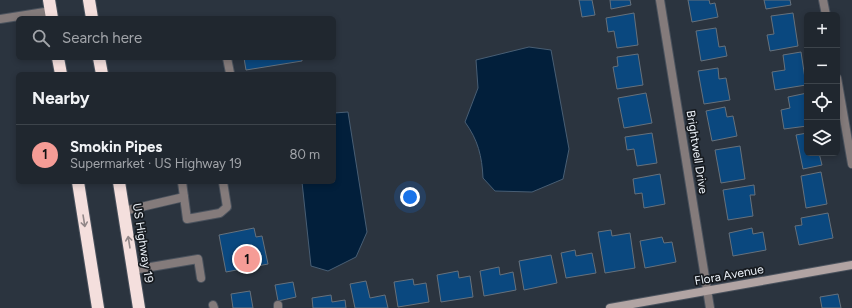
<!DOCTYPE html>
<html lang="en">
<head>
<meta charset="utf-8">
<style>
  body { margin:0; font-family:Figtree,sans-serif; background:#282f37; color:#f1f3f6 }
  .controls { position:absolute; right:12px; top:12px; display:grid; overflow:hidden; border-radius:6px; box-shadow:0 2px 6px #0003 }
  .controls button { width:36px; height:36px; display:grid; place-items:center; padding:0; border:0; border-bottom:1px solid #3d444b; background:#20272f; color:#f1f3f6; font:20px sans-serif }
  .you { position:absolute; left:410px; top:197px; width:14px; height:14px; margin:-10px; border:3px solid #fff; border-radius:50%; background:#1a73e8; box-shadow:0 0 0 6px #1a73e833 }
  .badge { display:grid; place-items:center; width:26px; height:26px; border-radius:50%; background:#f59c96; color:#111; font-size:13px; font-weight:700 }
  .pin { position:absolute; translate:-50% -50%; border:2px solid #fff; box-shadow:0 1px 4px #0006 }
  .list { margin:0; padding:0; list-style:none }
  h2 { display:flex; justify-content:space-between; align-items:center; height:52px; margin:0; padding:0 16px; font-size:17px }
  h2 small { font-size:13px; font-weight:400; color:#a2a5aa }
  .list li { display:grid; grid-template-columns:26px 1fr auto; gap:12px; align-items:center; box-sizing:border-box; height:60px; padding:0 16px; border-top:1px solid #3d444b }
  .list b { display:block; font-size:15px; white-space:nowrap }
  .list p { margin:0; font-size:13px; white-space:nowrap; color:#a2a5aa }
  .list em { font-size:13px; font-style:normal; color:#a2a5aa }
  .icon { flex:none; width:22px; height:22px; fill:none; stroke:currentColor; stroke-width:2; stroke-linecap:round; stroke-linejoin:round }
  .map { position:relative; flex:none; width:852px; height:308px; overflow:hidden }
  .search { position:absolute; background:#20272f; box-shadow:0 2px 6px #0003; left:16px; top:16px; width:320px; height:44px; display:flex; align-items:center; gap:10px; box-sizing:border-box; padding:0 14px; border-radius:6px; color:#a2a5aa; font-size:15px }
  .panel { position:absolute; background:#20272f; box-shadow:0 2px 6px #0003; left:16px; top:72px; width:320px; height:112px; border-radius:6px }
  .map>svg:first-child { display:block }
  .water { fill:#021f3b; stroke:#485e74 }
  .building { fill:#0a487f; stroke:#66717c }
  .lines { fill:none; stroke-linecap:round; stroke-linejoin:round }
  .lane-casing { stroke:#4a525d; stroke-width:10 }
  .street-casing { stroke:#4a525d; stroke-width:10 }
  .secondary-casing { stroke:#4a525d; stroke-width:10 }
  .highway-casing { stroke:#4a525d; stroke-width:14 }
  .lane { stroke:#847b7b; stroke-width:8 }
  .street { stroke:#847b7b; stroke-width:8 }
  .secondary { stroke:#b1a4a3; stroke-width:8 }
  .highway { stroke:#f4dfdd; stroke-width:12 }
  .oneway { stroke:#918788 }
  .labels { text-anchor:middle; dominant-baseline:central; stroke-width:3.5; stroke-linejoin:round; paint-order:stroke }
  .street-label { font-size:12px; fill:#ecf2f9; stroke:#171b20 }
</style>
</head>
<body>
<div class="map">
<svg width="852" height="308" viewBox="0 0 852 308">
  <rect width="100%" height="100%" fill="#2b343f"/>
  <g class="water">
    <path d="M529,47L551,50L569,149L563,179L532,192L495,191L483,178C482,156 478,140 465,122L478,88L476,60Z"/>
    <path d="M348,112L367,232L356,257L328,271L311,266L302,182H334V113Z"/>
  </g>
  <g class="building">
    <path d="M579,0H592L595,15L582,17Z"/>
    <path d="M610,0H630L631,5L611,9Z"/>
    <path d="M688,0H709L710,4L715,3L718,17L692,22Z"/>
    <path d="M764,0H790L791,5L766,9Z"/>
    <path d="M634,13L638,45L617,48L614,31L608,32L606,18Z"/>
    <path d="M793,13L798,46L770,51L767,35L774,34L771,16Z"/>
    <path d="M716,28L719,47L725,46L727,56L701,61L696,31Z"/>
    <path d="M801,52L806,85L775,90L772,72L785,70L783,55Z"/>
    <path d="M638,54L643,85L617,89L613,67L618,66L617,57Z"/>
    <path d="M244,58H302V61L246,70Z"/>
    <path d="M718,68L719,79L726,78L730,100L704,104L698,71Z"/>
    <path d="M646,93L652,123L624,128L618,98Z"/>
    <path d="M807,93V126L784,129L781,110L790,108L788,97Z"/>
    <path d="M725,107L727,117L733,116L737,136L712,141L706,111Z"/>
    <path d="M652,133L657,163L637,166L634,149L627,150L625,137Z"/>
    <path d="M807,133V153H819L822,165L803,169L796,135Z"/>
    <path d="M740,146L745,179L721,183L715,150Z"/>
    <path d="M821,172L827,204L806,208L801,176Z"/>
    <path d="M660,174L665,204L644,208L642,193L635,194L633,179Z"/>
    <path d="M754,185L755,195H750L753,216L728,220L723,190Z"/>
    <path d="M828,213L833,238L799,245L795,226L802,225L801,218Z"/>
    <path d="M254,228L256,237L262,236L268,264L226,272L219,235Z"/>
    <path d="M752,228L753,234L763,232L766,250L733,256L729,233Z"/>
    <path d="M611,230L612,236L630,233L635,268L605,273L598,232Z"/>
    <path d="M662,237L664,243L672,242L676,262L645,268L640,241Z"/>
    <path d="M575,250L576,256L592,253L596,273L566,278L561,253Z"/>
    <path d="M551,255L557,283L524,290L519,261Z"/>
    <path d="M499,267L500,275L513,272L516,290L484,296L480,271Z"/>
    <path d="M458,271L459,278L470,276L473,297L441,302L437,275Z"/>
    <path d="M413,279L414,285L426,283L429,302L398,307L394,282Z"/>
    <path d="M366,281L370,298L385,295L388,308H355L350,284Z"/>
    <path d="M293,282L296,297L278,301L275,285Z"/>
    <path d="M250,291L253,308H233L231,294Z"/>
    <path d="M838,294L841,308H822L820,297Z"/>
    <path d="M331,295L332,302L345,300L346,308H313L312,298Z"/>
  </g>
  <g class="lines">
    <g class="lane-casing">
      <g id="lane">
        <path d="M0,19L51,11"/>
        <path d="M227,58L230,73"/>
        <path d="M182,182L187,219L220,213L227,207L223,182"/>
        <path d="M124,211L184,197"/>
        <path d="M133,270L198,259L201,278"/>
        <path d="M213,305L214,308"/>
        <path d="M278,305V308"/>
      </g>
    </g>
    <g class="street-casing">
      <g id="street">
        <path d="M660,0L710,308"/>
        <path d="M823,0L826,15"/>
        <path d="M837,78L852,164"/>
      </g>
    </g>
    <g class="secondary-casing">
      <path id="secondary" d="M610,308L852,265"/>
    </g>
    <g class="highway-casing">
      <g id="highway">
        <path d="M49,0L52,18"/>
        <path d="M89,0L92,18"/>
        <path d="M58,58L61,74"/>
        <path d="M99,58L102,74"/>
        <path d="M78,182L98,308"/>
        <path d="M119,182L139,308"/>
      </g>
    </g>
    <use href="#lane" class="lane"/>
    <use href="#street" class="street"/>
    <use href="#secondary" class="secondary"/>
    <use href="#highway" class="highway"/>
  </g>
  <defs><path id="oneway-shaft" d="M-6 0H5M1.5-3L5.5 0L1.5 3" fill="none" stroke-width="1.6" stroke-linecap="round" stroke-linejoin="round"/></defs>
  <g class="oneway">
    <use href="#oneway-shaft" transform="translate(84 221) rotate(81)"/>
    <use href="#oneway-shaft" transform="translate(129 242) rotate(-99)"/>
  </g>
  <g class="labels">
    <g class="street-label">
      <text transform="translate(697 152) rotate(81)">Brightwell Drive</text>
      <text transform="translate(143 243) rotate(81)">US Highway 19</text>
      <text transform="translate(729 275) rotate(-10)">Flora Avenue</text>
    </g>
  </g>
</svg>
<div class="controls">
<button>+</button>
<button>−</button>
<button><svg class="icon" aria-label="locate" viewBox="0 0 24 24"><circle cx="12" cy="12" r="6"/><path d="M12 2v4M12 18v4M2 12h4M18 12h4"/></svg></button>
<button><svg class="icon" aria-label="layers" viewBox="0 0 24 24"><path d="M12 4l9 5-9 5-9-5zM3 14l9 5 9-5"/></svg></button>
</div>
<div class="you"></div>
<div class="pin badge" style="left:247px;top:259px">1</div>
<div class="search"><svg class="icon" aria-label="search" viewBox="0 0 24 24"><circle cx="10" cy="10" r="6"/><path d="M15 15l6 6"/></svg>Search here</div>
<section class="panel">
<h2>Nearby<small></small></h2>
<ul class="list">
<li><span class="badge">1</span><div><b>Smokin Pipes</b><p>Supermarket · US Highway 19</p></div><em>80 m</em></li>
</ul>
</section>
</div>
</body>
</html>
